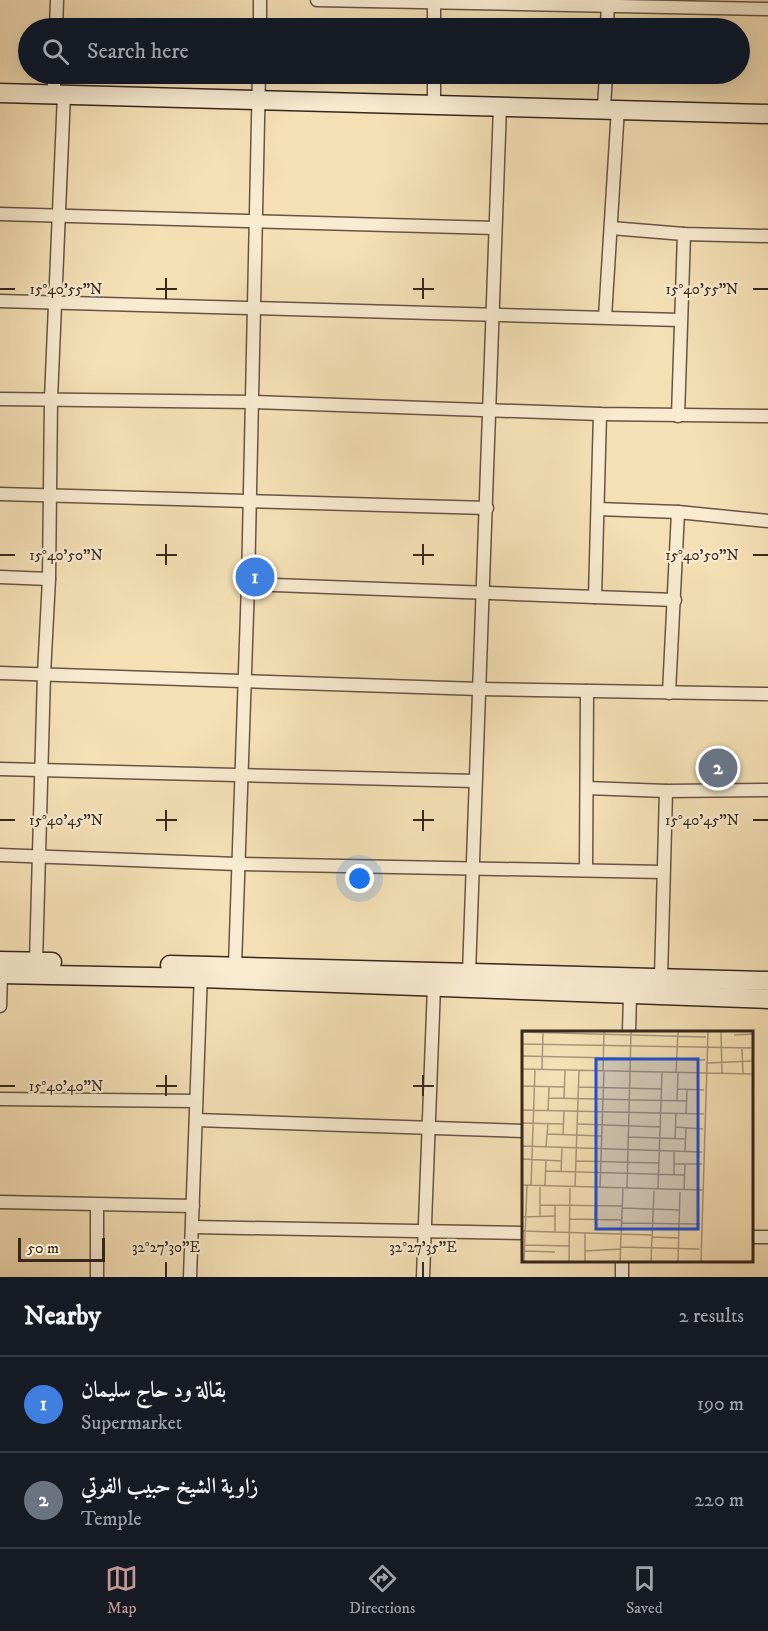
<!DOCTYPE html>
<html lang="en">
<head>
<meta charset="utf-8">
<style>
  body { margin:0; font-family:"IM FELL DW Pica",Amiri,serif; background:#20242c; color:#f1f3f6 }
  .scale { position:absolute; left:18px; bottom:15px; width:87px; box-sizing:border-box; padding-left:6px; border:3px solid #37271d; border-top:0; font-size:16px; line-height:21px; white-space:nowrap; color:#37271d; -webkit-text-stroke:4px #f8ebd0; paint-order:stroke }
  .you { position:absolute; left:360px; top:879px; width:21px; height:21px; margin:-15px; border:4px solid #fff; border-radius:50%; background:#1a73e8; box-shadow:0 0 0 9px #1a73e833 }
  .badge { display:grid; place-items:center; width:39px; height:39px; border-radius:50%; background:#c59692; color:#fff; font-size:20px; font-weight:700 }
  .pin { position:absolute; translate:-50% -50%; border:3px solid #fff; box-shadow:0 2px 6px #0006 }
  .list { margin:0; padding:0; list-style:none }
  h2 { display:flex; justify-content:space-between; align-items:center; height:78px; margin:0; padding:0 24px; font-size:26px }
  h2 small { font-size:20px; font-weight:400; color:#9ea1a6 }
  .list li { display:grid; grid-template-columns:39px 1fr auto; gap:18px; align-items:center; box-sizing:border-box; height:96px; padding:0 24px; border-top:2px solid #363941 }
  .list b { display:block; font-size:22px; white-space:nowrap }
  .list p { margin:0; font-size:20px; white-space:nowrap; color:#9ea1a6 }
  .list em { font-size:20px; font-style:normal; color:#9ea1a6 }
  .icon { flex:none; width:33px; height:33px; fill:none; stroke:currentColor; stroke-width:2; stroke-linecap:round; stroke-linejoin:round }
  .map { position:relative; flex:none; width:768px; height:1277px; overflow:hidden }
  .search { position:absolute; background:#171b24; box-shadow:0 6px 24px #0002; left:18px; right:18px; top:18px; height:66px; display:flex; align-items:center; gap:15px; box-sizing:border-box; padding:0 21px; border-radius:33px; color:#9ea1a6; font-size:22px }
  .sheet { height:270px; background:#171b24 }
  nav { display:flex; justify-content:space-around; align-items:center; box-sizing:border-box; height:84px; border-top:2px solid #363941; background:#171b24; font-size:16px; color:#9ea1a6 }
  nav a { display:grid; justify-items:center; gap:3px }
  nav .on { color:#c59692 }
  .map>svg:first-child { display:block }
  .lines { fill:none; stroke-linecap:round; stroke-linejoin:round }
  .street-casing { stroke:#665543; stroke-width:15 }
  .secondary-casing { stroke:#37271d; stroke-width:21 }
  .street { stroke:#f8ebd0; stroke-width:12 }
  .secondary { stroke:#f8ebd0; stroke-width:18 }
  .ticks { fill:none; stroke:#37271d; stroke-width:2 }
  .inset-road { fill:none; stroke:#a99679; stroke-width:1.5 }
  .view { fill:#1d4ed8; fill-opacity:0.15; stroke:#1d4ed8; stroke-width:3 }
  .inset-edge { fill:none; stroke:#37271d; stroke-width:3 }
  .ticks-label { font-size:15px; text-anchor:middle; fill:#37271d; stroke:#f8ebd0; stroke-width:4.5; stroke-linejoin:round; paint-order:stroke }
</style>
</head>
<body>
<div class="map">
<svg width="768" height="1277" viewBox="0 0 768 1277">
  <rect width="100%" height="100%" fill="#f5e0b6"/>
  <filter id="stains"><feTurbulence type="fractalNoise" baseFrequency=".00333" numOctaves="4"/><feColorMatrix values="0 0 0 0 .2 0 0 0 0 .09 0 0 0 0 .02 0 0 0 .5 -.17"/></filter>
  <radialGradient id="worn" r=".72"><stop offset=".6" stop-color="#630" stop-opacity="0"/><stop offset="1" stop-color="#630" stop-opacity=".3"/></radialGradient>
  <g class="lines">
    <g class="street-casing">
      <g id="street">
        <path d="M317,0L768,9"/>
        <path d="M56,28L57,0"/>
        <path d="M260,28V0"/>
        <path d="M434,28V4"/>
        <path d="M607,28L608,0"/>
        <path d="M54,94V74"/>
        <path d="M434,104V74"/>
        <path d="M604,108L606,74"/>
        <path d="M0,214L495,228"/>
        <path d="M611,228L684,234L768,236"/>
        <path d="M0,301L680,320"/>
        <path d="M605,317L618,108"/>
        <path d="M0,399L252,402L600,414L768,416"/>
        <path d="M678,416L684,234"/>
        <path d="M0,494L487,508"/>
        <path d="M598,509L678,512L768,521"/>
        <path d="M0,577L49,579"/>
        <path d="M248,584L675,600"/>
        <path d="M595,597L600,414"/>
        <path d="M0,673L479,689L768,694"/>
        <path d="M669,693L678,512"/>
        <path d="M0,769L475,781"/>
        <path d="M587,788L666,791L768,790"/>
        <path d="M0,855L237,864L663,872"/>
        <path d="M586,870L587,691"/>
        <path d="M36,962L44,674L49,579L51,399L64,94"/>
        <path d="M235,966L248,584L259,74"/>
        <path d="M469,973L500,106"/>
        <path d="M661,977L666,791"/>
        <path d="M0,1006L1,974"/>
        <path d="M629,1032L630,994"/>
        <path d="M0,1099L196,1101"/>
        <path d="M196,1120L524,1131"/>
        <path d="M0,1202L193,1206"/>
        <path d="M193,1227L524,1233"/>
        <path d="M752,1237H768"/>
        <path d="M97,1277V1205"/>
        <path d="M190,1277L201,972"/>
        <path d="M423,1277L434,986"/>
        <path d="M622,1277V1260"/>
      </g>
    </g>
    <g class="secondary-casing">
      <g id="secondary">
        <path d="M0,93L768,114"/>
        <path d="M0,961L52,962"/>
        <path d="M170,965L768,981"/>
        <path d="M0,974L201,978L768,999"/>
      </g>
    </g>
    <use href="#street" class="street"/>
    <use href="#secondary" class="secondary"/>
  </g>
  <path class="ticks" d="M166,278V299M423,278V299M0,289H15M156,289H177M413,289H434M753,289H768M166,544V565M423,544V565M0,555H15M156,555H177M413,555H434M753,555H768M166,810V831M423,810V831M0,820H15M156,820H177M413,820H434M753,820H768M166,1075V1096M423,1075V1096M0,1086H15M156,1086H177M413,1086H434M166,1262V1277M423,1262V1277"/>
  <g transform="translate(522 1031)">
    <rect width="231" height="231" fill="#f5e0b6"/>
    <path class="inset-road" d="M0,1L184,6M199,1L200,43M212,4L231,3M0,13L231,17M220,18L221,43M0,25L183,29M185,32L231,30M0,38L231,43M20,38L21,1M81,40L82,1M154,42L156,1M0,55L42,56M57,56L140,58M155,58L182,59M27,67L165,70M42,67L43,39M155,70L156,42M0,79L182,83M26,80L27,56M164,83L165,59M0,92L41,93M56,93L139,96M154,96L181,98M25,103L80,105M41,104L42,80M107,106L164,108M153,107L154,83M0,115L180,121M24,116L26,92M163,120L164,96M0,128L40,130M54,130L137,132M152,133H180M24,140L162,144M39,141L40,117M152,144V120M0,154L181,159M9,155L13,38M23,155L24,129M53,156L57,40M78,156L82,40M105,157L109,1M136,157L140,42M162,158L163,134M18,174L100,175M100,177L157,179M0,186L34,185M18,186V156M48,188L99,189M73,188L74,158M99,192L178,193M0,200L130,204M33,201V174M130,206L156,207M3,214L47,215M99,216L177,218M3,220L33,221M63,220L99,218M2,230L5,154M47,230L48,157M63,230V202M98,230L101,157M129,230L132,160M156,230L158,161M179,230L186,1"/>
    <path class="view" d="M74,28H176V198H74Z"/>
    <rect width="231" height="231" class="inset-edge"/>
  </g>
  <g class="ticks-label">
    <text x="66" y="294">15°40'55"N</text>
    <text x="702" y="294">15°40'55"N</text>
    <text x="66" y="560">15°40'50"N</text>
    <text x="702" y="560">15°40'50"N</text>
    <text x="66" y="825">15°40'45"N</text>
    <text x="702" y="825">15°40'45"N</text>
    <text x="66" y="1091">15°40'40"N</text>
    <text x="166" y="1252">32°27'30"E</text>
    <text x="423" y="1252">32°27'35"E</text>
  </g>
  <rect width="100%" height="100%" filter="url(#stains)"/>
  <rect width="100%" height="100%" fill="url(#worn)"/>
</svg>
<div class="scale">50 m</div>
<div class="you"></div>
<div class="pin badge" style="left:255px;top:577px;background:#3f7fe0">1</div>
<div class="pin badge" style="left:718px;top:768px;background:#6b7280">2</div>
<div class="search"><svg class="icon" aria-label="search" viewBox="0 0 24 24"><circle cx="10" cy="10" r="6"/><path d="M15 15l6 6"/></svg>Search here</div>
</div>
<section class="sheet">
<h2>Nearby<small>2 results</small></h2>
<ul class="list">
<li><span class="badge" style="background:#3f7fe0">1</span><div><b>بقالة ود حاج سليمان</b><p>Supermarket</p></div><em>190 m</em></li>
<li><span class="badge" style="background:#6b7280">2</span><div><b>زاوية الشيخ حبيب الفوتي</b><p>Temple</p></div><em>220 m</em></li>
</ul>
</section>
<nav>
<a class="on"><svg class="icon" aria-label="map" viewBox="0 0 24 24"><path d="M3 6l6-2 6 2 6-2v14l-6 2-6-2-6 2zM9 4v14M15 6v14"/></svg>Map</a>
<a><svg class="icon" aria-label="directions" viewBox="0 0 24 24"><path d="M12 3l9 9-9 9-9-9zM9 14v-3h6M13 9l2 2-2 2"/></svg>Directions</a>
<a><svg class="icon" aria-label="saved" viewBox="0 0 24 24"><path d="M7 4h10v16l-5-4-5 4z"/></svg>Saved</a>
</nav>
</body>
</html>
